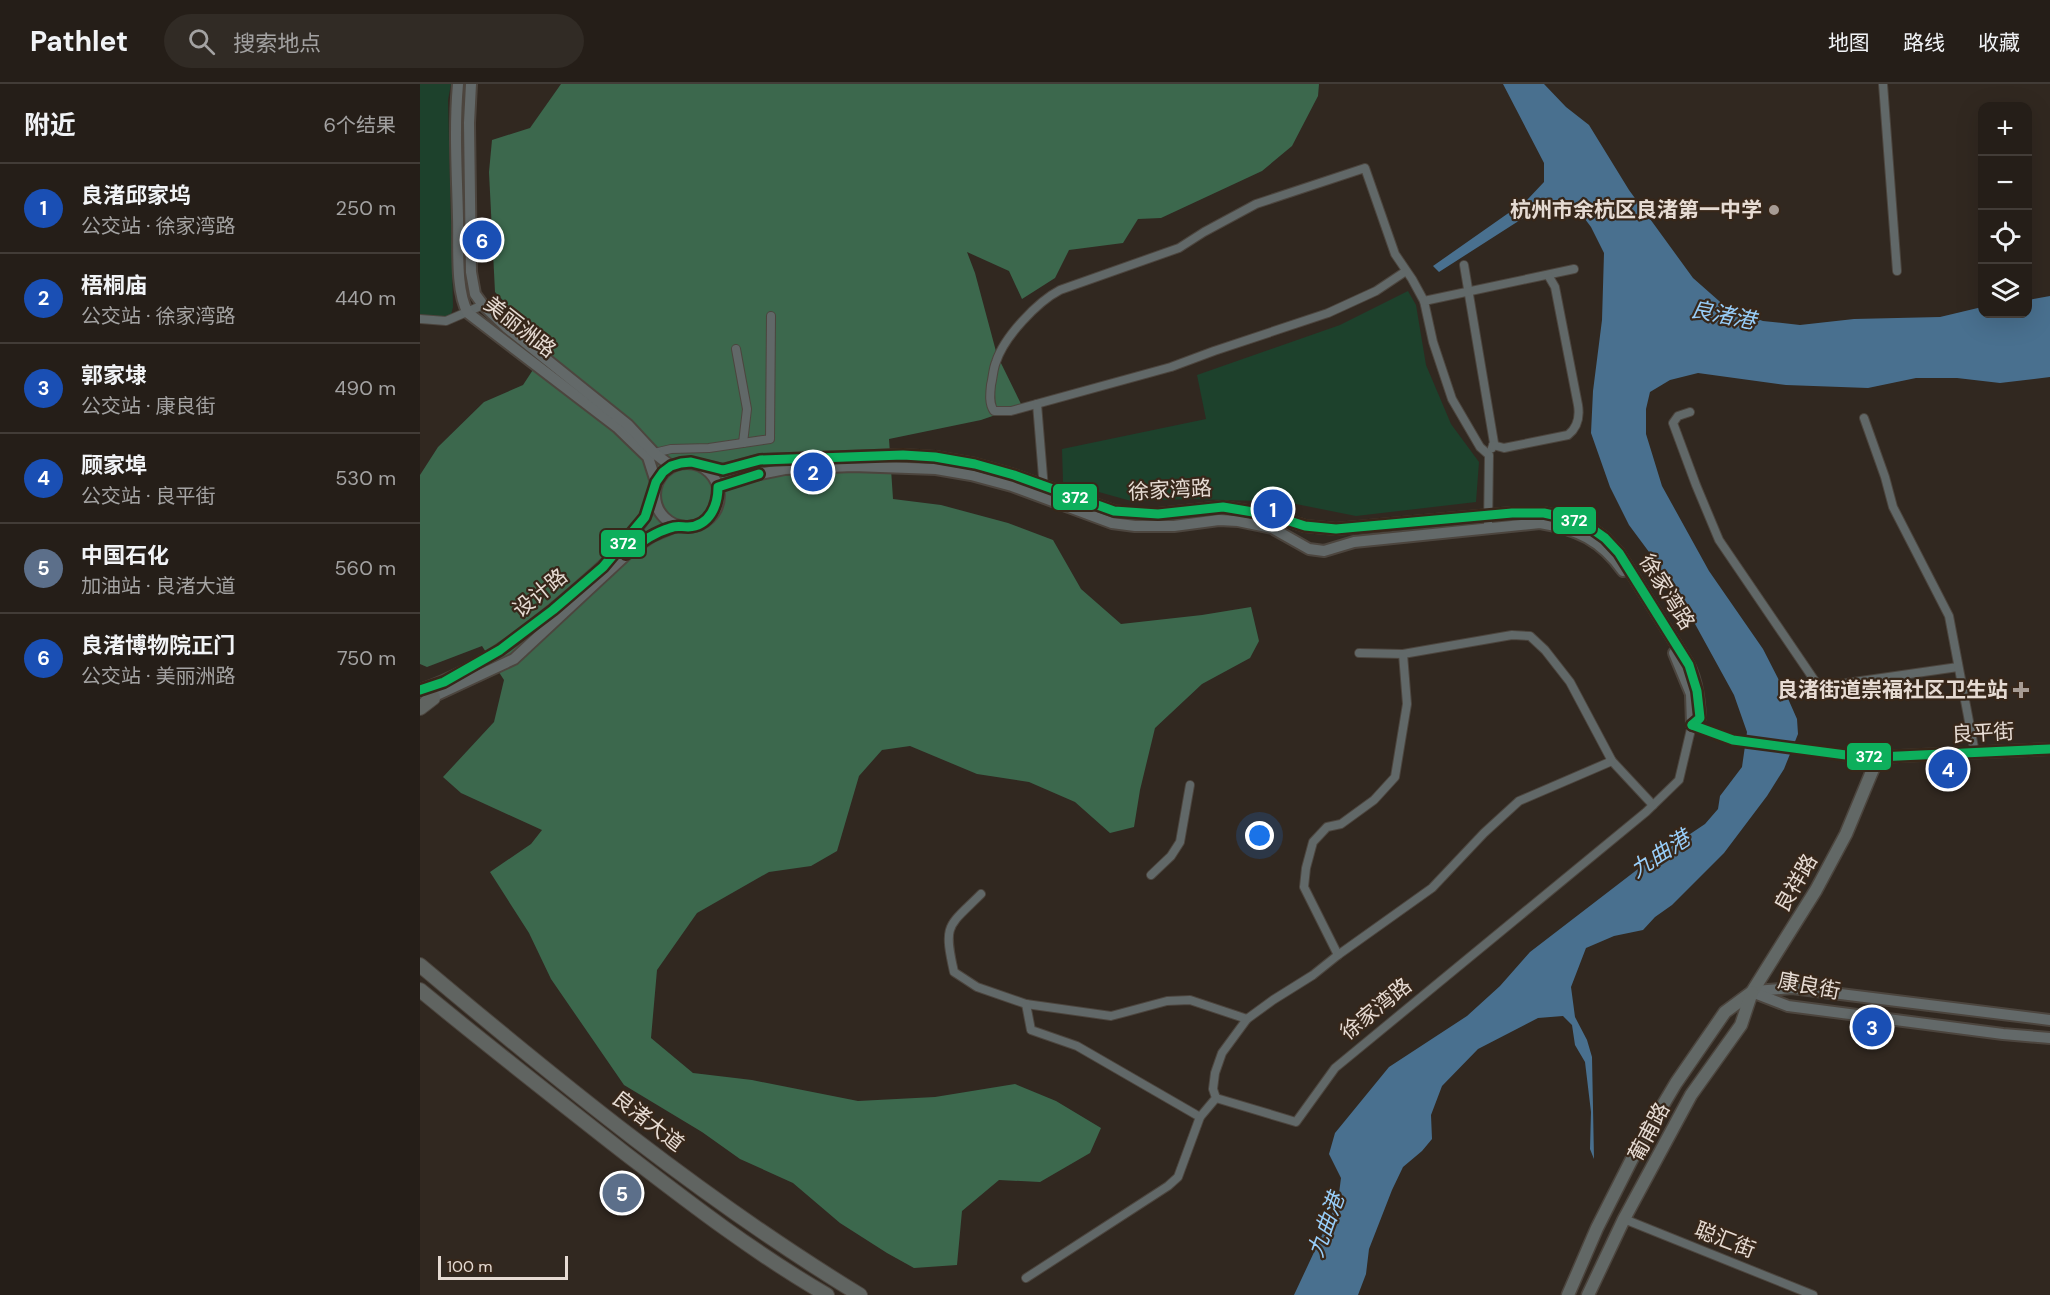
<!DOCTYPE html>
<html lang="zh">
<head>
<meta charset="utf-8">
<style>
  body { margin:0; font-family:"DM Sans","Noto Sans SC",sans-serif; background:#312b25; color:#f1f3f6 }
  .controls { position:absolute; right:18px; top:18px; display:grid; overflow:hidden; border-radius:12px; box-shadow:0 6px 24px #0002 }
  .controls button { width:54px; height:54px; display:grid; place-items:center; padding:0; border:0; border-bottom:2px solid #423c37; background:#251e18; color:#f1f3f6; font:30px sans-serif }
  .scale { position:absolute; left:18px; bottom:15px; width:130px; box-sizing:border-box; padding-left:6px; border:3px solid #e6dbd3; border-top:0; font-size:16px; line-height:21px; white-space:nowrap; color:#e6dbd3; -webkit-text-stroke:4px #37271a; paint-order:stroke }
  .you { position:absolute; left:840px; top:752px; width:21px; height:21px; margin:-15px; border:4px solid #fff; border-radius:50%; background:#1a73e8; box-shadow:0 0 0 9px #1a73e833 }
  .badge { display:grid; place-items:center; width:39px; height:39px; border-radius:50%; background:#b45309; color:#fff; font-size:20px; font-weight:700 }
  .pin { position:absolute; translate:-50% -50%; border:3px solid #fff; box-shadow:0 2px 6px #0006 }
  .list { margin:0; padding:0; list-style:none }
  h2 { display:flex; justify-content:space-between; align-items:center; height:78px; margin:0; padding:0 24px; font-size:26px }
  h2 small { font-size:20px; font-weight:400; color:#a3a2a2 }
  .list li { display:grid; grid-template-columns:39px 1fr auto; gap:18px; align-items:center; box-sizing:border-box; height:90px; padding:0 24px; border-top:2px solid #423c37 }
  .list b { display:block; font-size:22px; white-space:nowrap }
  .list p { margin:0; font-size:20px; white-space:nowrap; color:#a3a2a2 }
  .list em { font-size:20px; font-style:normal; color:#a3a2a2 }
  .icon { flex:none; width:33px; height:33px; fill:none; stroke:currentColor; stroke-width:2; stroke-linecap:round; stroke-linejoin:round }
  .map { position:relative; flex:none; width:1630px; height:1211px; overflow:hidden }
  header { display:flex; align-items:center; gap:36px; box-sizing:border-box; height:84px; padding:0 30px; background:#251e18; border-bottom:2px solid #423c37 }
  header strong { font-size:28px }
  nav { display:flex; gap:33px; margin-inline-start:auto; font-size:21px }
  .search { width:420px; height:54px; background:#312b25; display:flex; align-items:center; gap:15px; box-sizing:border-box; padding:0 21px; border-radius:33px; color:#a3a2a2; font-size:22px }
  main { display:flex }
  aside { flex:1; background:#251e18 }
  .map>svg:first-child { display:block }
  .green { fill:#1d412c }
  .forest { fill:#3c684d }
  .water { fill:#49708f }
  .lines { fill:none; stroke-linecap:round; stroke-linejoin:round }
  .street-casing { stroke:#4c453e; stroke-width:10 }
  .secondary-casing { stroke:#4c453e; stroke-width:14 }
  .primary-casing { stroke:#4c453e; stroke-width:15 }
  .highway-casing { stroke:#4c453e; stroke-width:16 }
  .street { stroke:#616868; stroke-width:8 }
  .secondary { stroke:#636969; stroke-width:10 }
  .primary { stroke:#626866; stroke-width:12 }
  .highway { stroke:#606461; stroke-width:14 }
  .bus-1-casing { stroke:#37271a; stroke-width:14 }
  .bus-1 { stroke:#0daf5c; stroke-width:9 }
  .poi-dot { fill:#a79c94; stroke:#37271a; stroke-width:2 }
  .labels { text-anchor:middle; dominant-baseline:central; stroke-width:4.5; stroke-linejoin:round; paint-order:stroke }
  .poi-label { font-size:21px; font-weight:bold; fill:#e6dbd3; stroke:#37271a; text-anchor:end }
  .street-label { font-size:21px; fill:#e6dbd3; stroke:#37271a }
  .water-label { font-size:22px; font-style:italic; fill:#98cdf8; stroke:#37271a }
  .line-badge { stroke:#37271a; stroke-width:2 }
  .badge-label { font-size:16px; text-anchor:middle; font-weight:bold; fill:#fff }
</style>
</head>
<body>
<header>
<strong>Pathlet</strong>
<div class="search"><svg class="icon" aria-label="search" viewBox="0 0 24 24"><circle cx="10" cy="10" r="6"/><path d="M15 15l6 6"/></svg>搜索地点</div>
<nav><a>地图</a><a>路线</a><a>收藏</a></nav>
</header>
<main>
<aside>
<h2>附近<small>6个结果</small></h2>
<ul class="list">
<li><span class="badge" style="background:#1a4fb4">1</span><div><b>良渚邱家坞</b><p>公交站 · 徐家湾路</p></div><em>250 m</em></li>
<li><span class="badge" style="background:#1a4fb4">2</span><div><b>梧桐庙</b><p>公交站 · 徐家湾路</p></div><em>440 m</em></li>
<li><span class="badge" style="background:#1a4fb4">3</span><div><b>郭家埭</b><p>公交站 · 康良街</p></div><em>490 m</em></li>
<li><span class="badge" style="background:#1a4fb4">4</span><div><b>顾家埠</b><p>公交站 · 良平街</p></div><em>530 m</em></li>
<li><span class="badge" style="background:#5c6f8a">5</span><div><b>中国石化</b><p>加油站 · 良渚大道</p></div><em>560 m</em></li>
<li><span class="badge" style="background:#1a4fb4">6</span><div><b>良渚博物院正门</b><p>公交站 · 美丽洲路</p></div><em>750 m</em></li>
</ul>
</aside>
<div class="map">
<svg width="1630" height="1211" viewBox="0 0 1630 1211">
  <rect width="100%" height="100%" fill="#312820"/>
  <g class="green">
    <path d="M0,0H31L28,16L33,223L31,231L25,236L0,234Z"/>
    <path d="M988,207L996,221L1006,281L1031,340L1059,378L1056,418L936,432L866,418L772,415L711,417L643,398L642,365L786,335L777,291L920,241Z"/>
  </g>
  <path class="forest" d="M141,0H899L898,12L872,62L842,87L741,134L718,135L703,159L649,166L635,194L602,215L589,187L547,168L555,189L577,271L602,322L561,336L469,355L473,415L521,421L588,439L633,456L661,505L701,540L782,531L831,523L839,557L830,574L782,600L735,644L720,706L714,743L690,749L655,718L609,698L557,690L490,662L462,666L439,692L417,767L391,782L349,788L277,829L237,886L231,954L273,989L332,996L438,1017L515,1013L595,1000L636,1017L681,1044L670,1069L620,1098L579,1096L542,1127L537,1181L494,1184L467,1169L420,1139L373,1099L320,1075L282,1048L204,1001L131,895L109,849L70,788L111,760L122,746L41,709L23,693L74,638L84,596L62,562L7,583L0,580V391L18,363L64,318L103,301L128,263L75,208L69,88L72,56L110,44Z"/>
  <path class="water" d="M1083,0H1124L1146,23L1169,41L1209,106L1273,194L1307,224L1343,237L1380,241L1434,235L1520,233L1562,223V230H1608V216L1630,212V293L1580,299L1537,294H1496L1448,304L1366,301L1278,289L1250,296L1230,308L1226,325V350L1242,402L1289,487L1343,565L1366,610L1377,635L1378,650L1364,685L1347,712L1304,769L1252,821L1235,833L1223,846L1194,852L1166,864L1151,903L1155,933L1167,956L1172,973L1174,1075L1170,1065L1171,1028L1165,978L1155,961L1152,941L1143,932L1118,934L1058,965L1022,1002L1011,1031L1012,1055L1002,1067L983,1083L972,1106L949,1165L946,1190L938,1211H874L918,1117L921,1094L909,1070L915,1049L969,983L1047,932L1080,902L1110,868L1218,785L1285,740L1298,725L1300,712L1322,683L1327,648L1314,611L1269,529L1232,472L1209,441L1190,403L1171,349L1173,307L1182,236L1184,169L1171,143L1156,123L1139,119L1122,122L1019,188L1013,182L1107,116L1124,98V79Z"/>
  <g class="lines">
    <g class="street-casing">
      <g id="street">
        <path d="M1463,0L1477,187"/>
        <path d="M1044,181L1074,359L1072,364"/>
        <path d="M986,187L956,207L908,229L794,267L751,283L591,327H574C569,320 570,310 571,301C573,293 573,285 576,278C584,253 617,218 640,206L759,164L784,148L836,120L945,84L975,170L992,195L1004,217L1013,258L1032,315L1060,363L1069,371L1068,444"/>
        <path d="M1004,217L1154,185"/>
        <path d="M0,235L26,237L63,221"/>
        <path d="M316,265L327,325L323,359"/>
        <path d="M617,320L624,405"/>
        <path d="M1270,328L1258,332L1253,339L1276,401L1299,456L1399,603L1538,583"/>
        <path d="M1444,334L1465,393L1473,423L1529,532L1555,669"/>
        <path d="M1073,361L1084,364L1148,351C1158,343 1160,333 1158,321L1135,203L1128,191"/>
        <path d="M234,369L251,365L289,364L350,355L351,232"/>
        <path d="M939,569L983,570L1092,551L1110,552L1125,566L1150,598L1192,677L1233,721"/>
        <path d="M731,791L751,772L760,758L770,701"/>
        <path d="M561,810C528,843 523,839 534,888L557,903L606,920L691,932L747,917L770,916L827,935"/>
        <path d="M918,871L884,803L886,784L893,758L907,743L921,740L954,716L975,693L987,620L983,570"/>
        <path d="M606,920L611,946L657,962L780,1033"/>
        <path d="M796,1014L876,1038L915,984L1226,728L1259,696L1272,641L1313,656L1426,671"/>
        <path d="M1204,1135L1393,1211"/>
        <path d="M606,1194L748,1102L758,1093L780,1033L796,1014L793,1005L795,989L802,969L827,935L853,916L893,891L918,871L1012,804L1064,749L1099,717L1192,677"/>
      </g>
    </g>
    <g class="secondary-casing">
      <g id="secondary">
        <path d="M38,0C34,44 37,89 38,134C39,161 35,206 48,229L197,343L228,373L236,398"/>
        <path d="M51,0L49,39L51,188L55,210L63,221L86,243L208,341L234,369L251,382"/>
        <circle cx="267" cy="411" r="32"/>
        <path d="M281,381L303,386L340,376L483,371L515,373L555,380L594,391L694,427L716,430H738L803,423L851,431L885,442L916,445L1092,429H1124L1151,435L1168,442L1185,454L1199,469L1269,581C1277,598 1279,615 1280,634L1272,641"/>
        <path d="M298,403L330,392L365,385L433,382L516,385L551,391L592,402L692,439L715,442H754L799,436L818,437L852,444L889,465L904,467L934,458L1120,439C1157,445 1181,456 1203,487"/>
        <path d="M1254,569L1271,610L1272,641"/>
        <path d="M0,606C60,586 111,545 158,504C181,484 208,461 224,434C229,427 231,417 234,408"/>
        <path d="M6,616L94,575L209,468L232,452L256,442"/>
        <path d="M1426,671L1458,673L1630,665"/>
        <path d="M1335,907L1372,904L1630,936"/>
        <path d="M1332,908L1368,922L1583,950L1630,954"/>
      </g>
    </g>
    <g class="primary-casing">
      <g id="primary">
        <path d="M1148,1211L1177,1144L1218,1063L1256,999L1305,928L1332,908L1396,806L1426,750L1458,673"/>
        <path d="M1168,1211L1204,1135L1271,1011L1321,941L1332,908"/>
      </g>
    </g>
    <g class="highway-casing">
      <g id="highway">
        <path d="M0,624L13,614"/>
        <path d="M0,881C140,999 284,1116 440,1211"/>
        <path d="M0,906C68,962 137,1016 206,1070C271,1120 336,1170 407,1211"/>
      </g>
    </g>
    <use href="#street" class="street"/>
    <use href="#secondary" class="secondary"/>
    <use href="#primary" class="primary"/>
    <use href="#highway" class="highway"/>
    <g class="bus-1-casing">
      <g id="bus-1">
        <path d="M206,470C219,459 233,449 250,444C257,441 261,443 268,443C290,442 298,421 298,403L339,390"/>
        <path d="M0,606L24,598L80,566L133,526L183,483L225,433L236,398L243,388L251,382L261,379L271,378L303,386L340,376L483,371L515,373L555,380L594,391L694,427L738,430L803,423L851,431L885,442L916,445L1092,429H1124L1151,435L1168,442L1185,454L1199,469L1269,581L1277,607L1280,634L1272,641"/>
        <path d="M1272,641L1313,656L1426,671L1458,673L1630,665"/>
      </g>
    </g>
    <use href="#bus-1" class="bus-1"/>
  </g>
  <g class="poi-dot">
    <circle cx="1354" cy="126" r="6"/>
    <path d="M1598 597h6v6h6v6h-6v6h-6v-6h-6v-6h6z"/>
  </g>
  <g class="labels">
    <g class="poi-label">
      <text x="1342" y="126">杭州市余杭区良渚第一中学</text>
      <text x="1588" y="606">良渚街道崇福社区卫生站</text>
    </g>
    <g class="street-label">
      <text transform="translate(100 243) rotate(38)">美丽洲路</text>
      <text transform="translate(750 406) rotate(-3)">徐家湾路</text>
      <text transform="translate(1247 508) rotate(58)">徐家湾路</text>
      <text transform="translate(120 509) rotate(-39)">设计路</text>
      <text transform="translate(1563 649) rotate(-3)">良平街</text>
      <text transform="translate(1376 799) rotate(-60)">良祥路</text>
      <text transform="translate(1389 902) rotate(11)">康良街</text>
      <text transform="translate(956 925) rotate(-39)">徐家湾路</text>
      <text transform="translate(228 1037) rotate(38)">良渚大道</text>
      <text transform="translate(1229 1048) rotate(-62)">葡甫路</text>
      <text transform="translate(1305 1156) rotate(21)">聪汇街</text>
    </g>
    <g class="water-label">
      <text transform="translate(1303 231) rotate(11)">良渚港</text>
      <text transform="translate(1240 770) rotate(-33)">九曲港</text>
      <text transform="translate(906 1141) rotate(-70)">九曲港</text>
    </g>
  </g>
  <g class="line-badge">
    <rect x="632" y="399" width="46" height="28" rx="6" fill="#0daf5c"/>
    <rect x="1132" y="422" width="45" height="29" rx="6" fill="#0daf5c"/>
    <rect x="180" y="445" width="46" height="29" rx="6" fill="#0daf5c"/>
    <rect x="1426" y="658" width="46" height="29" rx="6" fill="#0daf5c"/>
  </g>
  <g class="badge-label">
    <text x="655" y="419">372</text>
    <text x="1154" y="442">372</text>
    <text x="203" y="465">372</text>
    <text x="1449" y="678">372</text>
  </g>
</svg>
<div class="controls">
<button>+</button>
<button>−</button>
<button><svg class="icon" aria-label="locate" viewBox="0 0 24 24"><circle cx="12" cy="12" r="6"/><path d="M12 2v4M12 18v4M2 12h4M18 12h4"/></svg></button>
<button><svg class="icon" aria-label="layers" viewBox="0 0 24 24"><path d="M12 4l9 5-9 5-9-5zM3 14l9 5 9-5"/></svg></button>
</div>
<div class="scale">100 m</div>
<div class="you"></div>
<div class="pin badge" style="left:853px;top:425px;background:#1a4fb4">1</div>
<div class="pin badge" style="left:393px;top:388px;background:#1a4fb4">2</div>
<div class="pin badge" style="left:1452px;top:943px;background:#1a4fb4">3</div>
<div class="pin badge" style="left:1528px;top:685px;background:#1a4fb4">4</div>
<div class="pin badge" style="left:202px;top:1109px;background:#5c6f8a">5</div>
<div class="pin badge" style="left:62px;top:156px;background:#1a4fb4">6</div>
</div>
</main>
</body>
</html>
